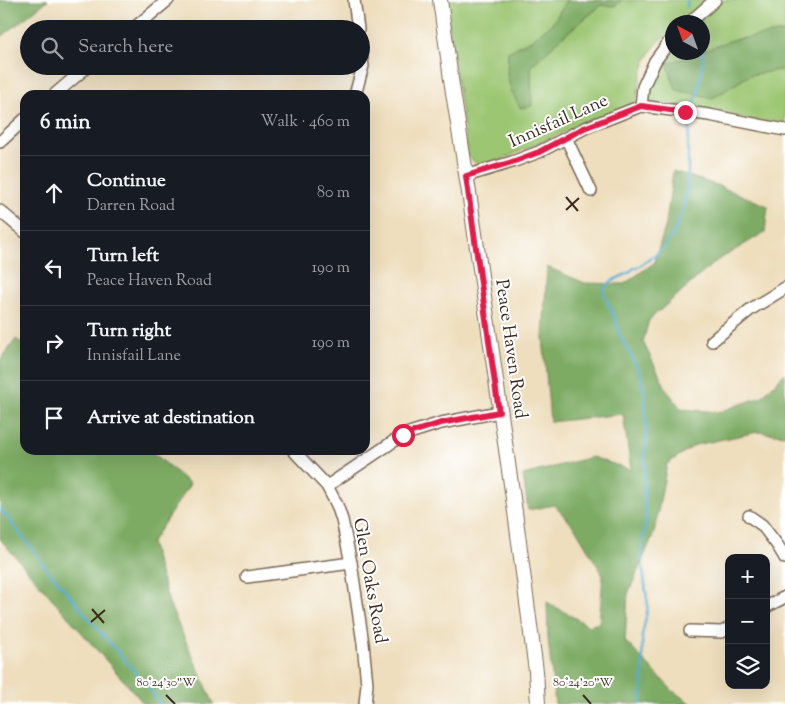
<!DOCTYPE html>
<html lang="en">
<head>
<meta charset="utf-8">
<style>
  body { margin:0; font-family:"Sorts Mill Goudy",serif; background:#242831; color:#f1f3f6 }
  .controls { position:absolute; right:15px; bottom:15px; display:grid; overflow:hidden; border-radius:10px; box-shadow:0 5px 20px #0002 }
  .controls button { width:45px; height:45px; display:grid; place-items:center; padding:0; border:0; border-bottom:1px solid #363941; background:#171b24; color:#f1f3f6; font:25px sans-serif }
  .compass { position:absolute; left:665px; top:15px; width:45px; height:45px; border-radius:50%; background:#171b24; box-shadow:0 5px 20px #0002; rotate:319deg }
  .stop { position:absolute; width:15px; height:15px; margin:-11px; border:4px solid #e11d48; border-radius:50%; background:#fff }
  .stop.end { background:#e11d48; border-color:#fff; box-shadow:0 1px 5px #0008 }
  .list { margin:0; padding:0; list-style:none }
  h2 { display:flex; justify-content:space-between; align-items:center; height:65px; margin:0; padding:0 20px; font-size:21px }
  h2 small { font-size:16px; font-weight:400; color:#9ea1a6 }
  .list li { display:grid; grid-template-columns:32px 1fr auto; gap:15px; align-items:center; box-sizing:border-box; height:75px; padding:0 20px; border-top:1px solid #363941 }
  .list b { display:block; font-size:19px; white-space:nowrap }
  .list p { margin:0; font-size:16px; white-space:nowrap; color:#9ea1a6 }
  .list em { font-size:16px; font-style:normal; color:#9ea1a6 }
  .icon { flex:none; width:28px; height:28px; fill:none; stroke:currentColor; stroke-width:2; stroke-linecap:round; stroke-linejoin:round }
  .map { position:relative; flex:none; width:785px; height:704px; overflow:hidden }
  .search { position:absolute; background:#171b24; box-shadow:0 5px 20px #0002; left:20px; top:20px; width:350px; height:55px; display:flex; align-items:center; gap:12px; box-sizing:border-box; padding:0 18px; border-radius:28px; color:#9ea1a6; font-size:19px }
  .panel { position:absolute; background:#171b24; box-shadow:0 5px 20px #0002; left:20px; top:90px; width:350px; height:365px; border-radius:15px }
  .map>svg:first-child { display:block }
  .green { fill:#9cc672; stroke:#6c7848 }
  .forest { fill:#7dab64; stroke:#5c6a41 }
  .lines { fill:none; stroke-linecap:round; stroke-linejoin:round }
  .stream { stroke:#53abd0; stroke-width:2.5 }
  .minor-casing { stroke:#7a6956; stroke-width:14 }
  .major-casing { stroke:#7a6956; stroke-width:16 }
  .minor { stroke:#fff; stroke-width:11 }
  .major { stroke:#fff; stroke-width:14 }
  .route { stroke:#e11d48; stroke-width:6 }
  .ticks { fill:none; stroke:#3b2a1e; stroke-width:2 }
  .labels { text-anchor:middle; dominant-baseline:central; stroke-width:4; stroke-linejoin:round; paint-order:stroke }
  .street-label { font-size:18px; fill:#3b2a1e; stroke:#fff }
  .ticks-label { font-size:12px; text-anchor:middle; fill:#3b2a1e; stroke:#fff; stroke-width:4; stroke-linejoin:round; paint-order:stroke }
</style>
</head>
<body>
<div class="map">
<svg width="785" height="704" viewBox="0 0 785 704">
  <rect width="100%" height="100%" fill="#fff"/>
  <filter id="ink" filterUnits="userSpaceOnUse"><feTurbulence type="fractalNoise" baseFrequency=".02" numOctaves="2"/><feDisplacementMap in="SourceGraphic" scale="10" xChannelSelector="R" yChannelSelector="G"/><feConvolveMatrix kernelMatrix="1 2 1 2 8 2 1 2 1" color-interpolation-filters="sRGB"/></filter>
  <filter id="wash" filterUnits="userSpaceOnUse"><feTurbulence type="fractalNoise" baseFrequency=".0096" numOctaves="4" result="noise"/><feDisplacementMap in="SourceGraphic" scale="20" xChannelSelector="R" yChannelSelector="G"/><feGaussianBlur stdDeviation="1.12" result="paint"/><feColorMatrix in="noise" values="0 0 0 0 0 0 0 0 0 0 0 0 0 0 0 0 0 1.4 0 .05"/><feComposite in="paint" operator="in"/></filter>
  <g filter="url(#wash)">
    <rect width="100%" height="100%" fill="#eedebd"/>
    <g class="green">
      <path d="M445,0H566L554,22L531,40L518,46L531,84V66L563,36L602,5L615,6L622,0H706L680,22H672V29C667,35 660,40 655,46C641,63 640,84 635,105L594,119L498,161L488,163L477,164L468,156Z"/>
      <path d="M721,0H785V32L732,40L703,51L702,22H695Z"/>
      <path d="M672,42V52L699,53L667,64L713,98L750,75L785,69V127L676,105L650,103L647,91L650,76Z"/>
    </g>
    <g class="forest">
      <path d="M0,0H48L0,38Z"/>
      <path d="M566,0H622L615,6L601,5L563,36L531,66L532,106L520,108L511,90L507,76L508,52L531,40L554,22Z"/>
      <path d="M785,32V69L750,75L713,98L676,90L667,64L699,53L702,52L703,51L732,40Z"/>
      <path d="M673,171L719,186L768,206L765,232L715,262L649,320L643,342L667,390L681,409L719,412L761,397L785,373V435L758,432L695,445L667,464L654,533L628,594L625,641L673,691L692,704H555L548,639L547,602L589,626L599,623L603,575L575,528L554,505L528,510L523,475L592,457L631,470L623,414L550,422L543,337L547,267L585,283L624,284L654,263L666,224Z"/>
      <path d="M16,339L25,346V450H150L190,484L151,543L170,606L214,704H144L0,539V361Z"/>
    </g>
    <g class="lines">
      <g class="stream">
        <path d="M687,7L688,0"/>
        <path d="M693,107C697,96 705,63 702,52"/>
        <path d="M0,508C13,525 26,542 40,558L41,562L75,601L78,606L154,694L155,697L161,704"/>
        <path d="M641,704L643,680L642,636L646,617L648,605L643,571L642,549L646,523L644,494L645,453L647,441L645,394L639,371L620,335L614,316L604,294V290L606,286L613,280L627,274L634,268L638,267C652,258 665,249 673,234C677,227 678,218 682,211L688,185V141L691,120"/>
      </g>
    </g>
  </g>
  <g filter="url(#ink)">
    <g class="lines">
      <g class="minor-casing">
        <g id="minor">
          <path d="M354,0L358,29"/>
          <path d="M690,22L715,0"/>
          <path d="M133,29L168,0"/>
          <path d="M54,95L88,66"/>
          <path d="M355,95L363,66L361,52"/>
          <path d="M641,106L643,87L655,61L672,38"/>
          <path d="M566,138L591,191"/>
          <path d="M0,142L25,119"/>
          <path d="M466,176L512,162L539,152L585,128L641,106L709,115L785,130"/>
          <path d="M0,211L25,232"/>
          <path d="M712,341L751,309L785,288"/>
          <path d="M293,450L327,486L337,505L342,520L351,563L363,643L367,684L365,704"/>
          <path d="M327,486L403,435L441,423L499,412"/>
          <path d="M749,516L762,525L778,546L785,558"/>
          <path d="M247,577L351,563"/>
          <path d="M766,607L785,597"/>
          <path d="M690,631L722,632L729,628"/>
        </g>
      </g>
      <g class="major-casing">
        <path id="major" d="M440,0L452,86L470,199L515,512L536,671L538,704"/>
      </g>
      <use href="#minor" class="minor"/>
      <use href="#major" class="major"/>
    </g>
  </g>
  <g class="lines" filter="url(#ink)">
    <path class="route" d="M403,435L441,423L499,412L466,176L512,162L539,152L584,128L641,106L685,112"/>
  </g>
  <path class="ticks" d="M566,197L578,211M566,210L579,198M92,609L104,623M91,622L105,610M166,695L175,704M583,695L591,704"/>
  <g class="labels">
    <g class="street-label">
      <text transform="translate(559 122) rotate(-24)">Innisfail Lane</text>
      <text transform="translate(510 349) rotate(82)">Peace Haven Road</text>
      <text transform="translate(369 581) rotate(80)">Glen Oaks Road</text>
    </g>
  </g>
  <g class="ticks-label">
    <text x="166" y="686">80°24'30"W</text>
    <text x="583" y="686">80°24'20"W</text>
  </g>
</svg>
<div class="controls">
<button>+</button>
<button>−</button>
<button><svg class="icon" aria-label="layers" viewBox="0 0 24 24"><path d="M12 4l9 5-9 5-9-5zM3 14l9 5 9-5"/></svg></button>
</div>
<svg class="compass" viewBox="-18 -18 36 36"><path d="M0-13l5 13h-10z" fill="#e53935"/><path d="M0 13l5-13h-10z" fill="#9ea1a6"/></svg>
<div class="stop" style="left:403px;top:435px"></div>
<div class="stop end" style="left:685px;top:112px"></div>
<div class="search"><svg class="icon" aria-label="search" viewBox="0 0 24 24"><circle cx="10" cy="10" r="6"/><path d="M15 15l6 6"/></svg>Search here</div>
<section class="panel">
<h2>6 min<small>Walk · 460 m</small></h2>
<ul class="list">
<li><svg class="icon" aria-label="ahead" viewBox="0 0 24 24"><path d="M12 20V5M6 11l6-6 6 6"/></svg><div><b>Continue</b><p>Darren Road</p></div><em>80 m</em></li>
<li><svg class="icon" aria-label="left" viewBox="0 0 24 24"><path d="M17 20v-9H6M10 6l-5 5 5 5"/></svg><div><b>Turn left</b><p>Peace Haven Road</p></div><em>190 m</em></li>
<li><svg class="icon" aria-label="right" viewBox="0 0 24 24"><path d="M7 20v-9h11M14 6l5 5-5 5"/></svg><div><b>Turn right</b><p>Innisfail Lane</p></div><em>190 m</em></li>
<li><svg class="icon" aria-label="arrive" viewBox="0 0 24 24"><path d="M6 21V4h12l-3 4 3 4H6"/></svg><div><b>Arrive at destination</b></div></li>
</ul>
</section>
</div>
</body>
</html>
